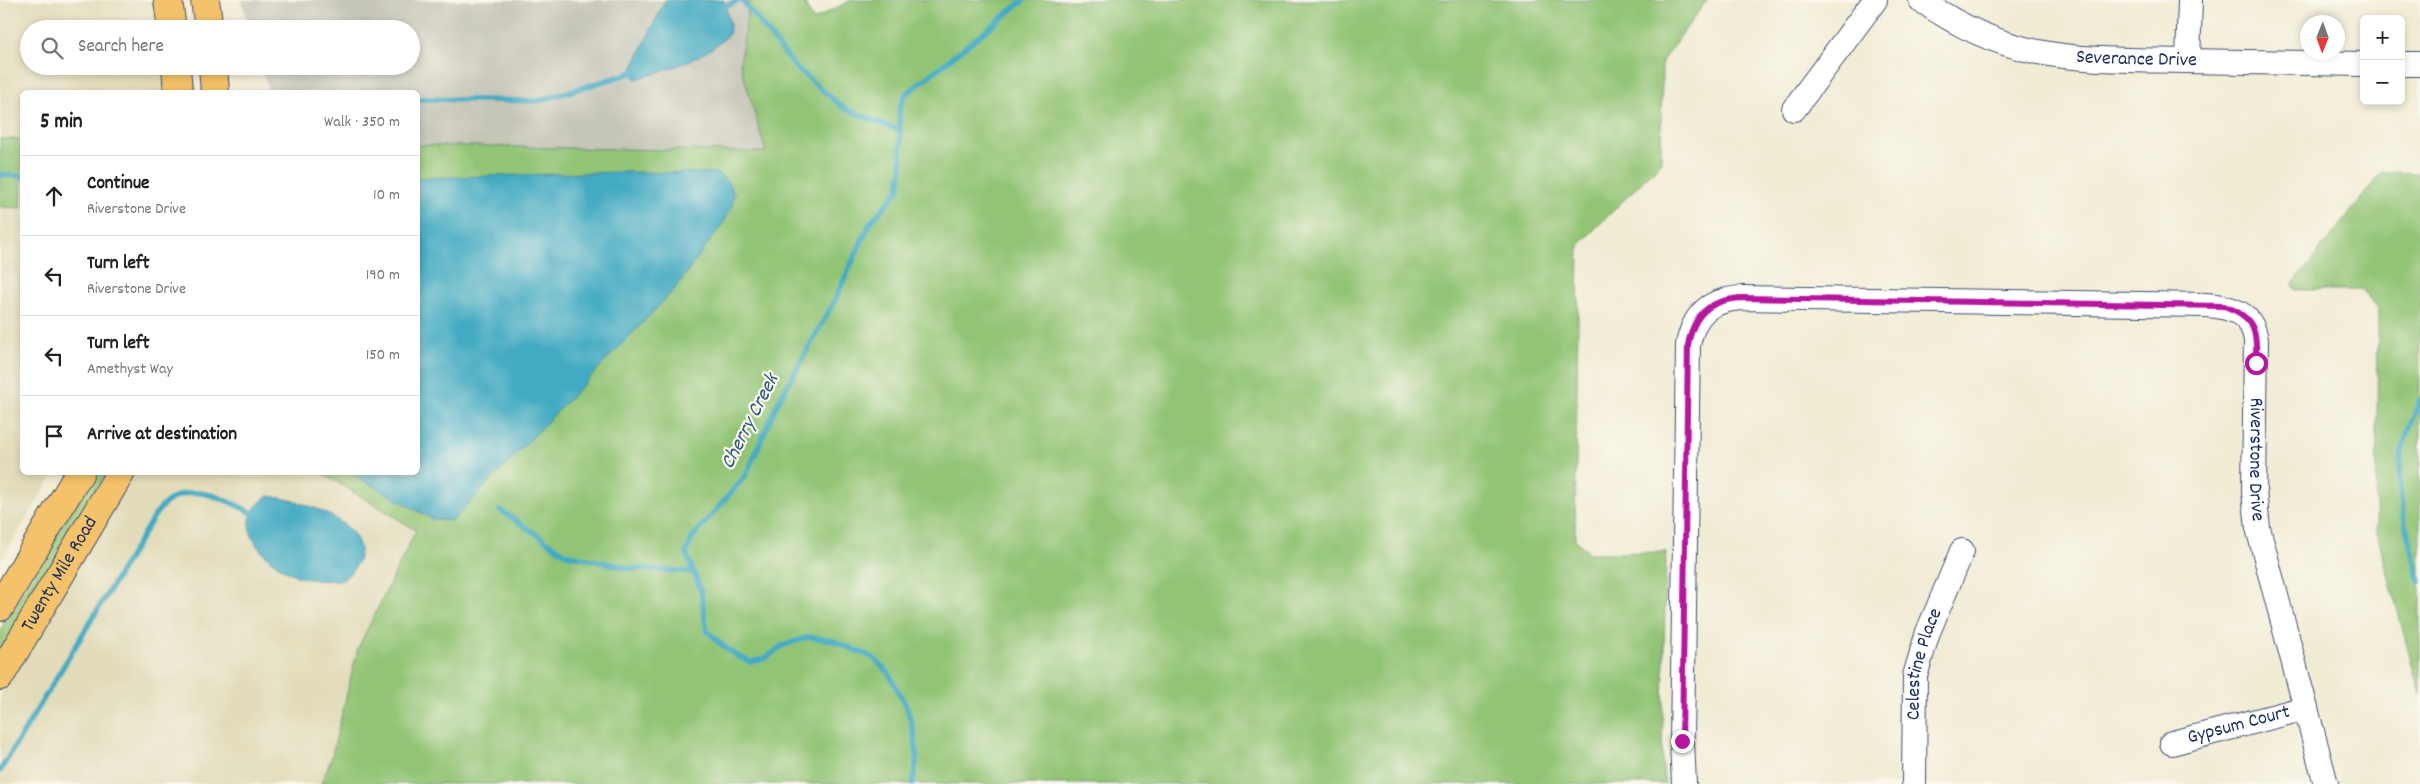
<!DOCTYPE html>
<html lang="en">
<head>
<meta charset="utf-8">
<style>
  body { margin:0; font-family:Dekko,sans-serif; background:#f2f2f2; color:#202124 }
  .controls { position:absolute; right:15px; top:15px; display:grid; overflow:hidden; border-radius:8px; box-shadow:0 2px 8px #0003 }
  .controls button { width:45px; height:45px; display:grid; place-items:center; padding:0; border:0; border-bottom:1px solid #e0e0e0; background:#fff; color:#202124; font:25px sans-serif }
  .compass { position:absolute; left:2300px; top:15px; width:45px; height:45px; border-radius:50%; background:#fff; box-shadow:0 2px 8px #0003; rotate:181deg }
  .stop { position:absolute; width:15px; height:15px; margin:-11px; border:4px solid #b5179e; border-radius:50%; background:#fff }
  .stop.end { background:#b5179e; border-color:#fff; box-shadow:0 1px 5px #0008 }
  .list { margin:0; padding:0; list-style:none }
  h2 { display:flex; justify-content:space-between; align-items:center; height:65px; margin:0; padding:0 20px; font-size:21px }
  h2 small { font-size:16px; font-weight:400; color:#757577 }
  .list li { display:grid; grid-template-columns:32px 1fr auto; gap:15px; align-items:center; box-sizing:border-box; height:80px; padding:0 20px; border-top:1px solid #e0e0e0 }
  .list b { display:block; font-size:19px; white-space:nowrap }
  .list p { margin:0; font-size:16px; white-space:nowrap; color:#757577 }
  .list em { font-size:16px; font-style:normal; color:#757577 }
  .icon { flex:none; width:28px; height:28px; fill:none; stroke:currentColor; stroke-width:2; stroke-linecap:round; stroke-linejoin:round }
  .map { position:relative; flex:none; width:2420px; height:784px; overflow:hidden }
  .search { position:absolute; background:#fff; box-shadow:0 2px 8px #0003; left:20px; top:20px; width:400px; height:55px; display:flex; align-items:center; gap:12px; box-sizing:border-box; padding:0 18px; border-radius:28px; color:#757577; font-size:19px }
  .panel { position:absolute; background:#fff; box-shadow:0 2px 8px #0003; left:20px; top:90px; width:400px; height:385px; border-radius:8px }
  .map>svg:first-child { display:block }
  .built { fill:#e2dcba }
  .industrial { fill:#c5c5b8 }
  .green { fill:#92c474; stroke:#567a69 }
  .water { fill:#42aac2; stroke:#2e6c90 }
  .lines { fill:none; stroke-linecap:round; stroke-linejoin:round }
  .stream { stroke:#42aac2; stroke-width:5.5 }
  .minor-casing { stroke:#3b4b70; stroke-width:26 }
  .major-casing { stroke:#3b4b70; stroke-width:30 }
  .minor { stroke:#fff; stroke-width:24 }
  .major { stroke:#f4c26a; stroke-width:28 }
  .route { stroke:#b5179e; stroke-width:6 }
  .labels { text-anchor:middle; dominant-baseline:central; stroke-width:4.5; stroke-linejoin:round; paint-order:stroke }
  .street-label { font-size:20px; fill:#1b2f5e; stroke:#fbf7ec }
  .water-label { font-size:21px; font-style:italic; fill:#295a81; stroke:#fbf7ec }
</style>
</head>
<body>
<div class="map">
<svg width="2420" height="784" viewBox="0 0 2420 784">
  <rect width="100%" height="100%" fill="#fbf7ec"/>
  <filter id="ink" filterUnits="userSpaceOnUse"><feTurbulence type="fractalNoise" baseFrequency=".02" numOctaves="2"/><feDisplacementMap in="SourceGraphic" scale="10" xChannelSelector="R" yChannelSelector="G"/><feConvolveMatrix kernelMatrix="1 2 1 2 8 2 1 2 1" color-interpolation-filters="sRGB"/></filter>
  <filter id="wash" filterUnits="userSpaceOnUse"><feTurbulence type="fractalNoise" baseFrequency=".0096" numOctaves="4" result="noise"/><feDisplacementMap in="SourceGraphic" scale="20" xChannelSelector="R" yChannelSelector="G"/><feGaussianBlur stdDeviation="1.12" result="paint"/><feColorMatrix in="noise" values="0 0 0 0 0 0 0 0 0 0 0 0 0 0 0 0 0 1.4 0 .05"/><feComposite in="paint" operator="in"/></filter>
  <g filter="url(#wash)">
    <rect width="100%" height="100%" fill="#f1ecd4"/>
    <g class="built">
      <path d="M0,0H156L161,29H29V66H165V92H22V139H0Z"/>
      <path d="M0,207L22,208V472L54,473L0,562Z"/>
      <path d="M131,473H322L416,530L358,648L331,759L321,784H0V696Z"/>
    </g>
    <path class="industrial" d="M241,0H749L740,63L767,152L418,145V92H269L261,66H411V29H250Z"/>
    <g class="green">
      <path d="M749,0H803L813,20L851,0H1707L1662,61L1661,163L1579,245L1575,539L1589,553L1666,552L1662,760L1665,784H321L331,759L358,648L416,530L322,473L418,472V145L766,152L740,63Z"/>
      <path d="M0,139H22V208L0,207Z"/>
      <path d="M2382,172L2420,173V695L2376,529L2378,310L2363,290H2295L2293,284Z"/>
      <path d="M94,473H106L0,653V630Z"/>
    </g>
    <g class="water">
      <path d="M665,0H724L730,25L729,34C708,57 665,72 635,79L632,69Z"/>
      <path d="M621,172L717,173L728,182L734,194L731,209L724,222L674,290L452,521L432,519L350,473L418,472V178Z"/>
      <path d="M268,496C305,499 398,533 343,580C329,581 312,581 300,577C266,565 225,524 268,496Z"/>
    </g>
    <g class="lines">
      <g class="stream">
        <path d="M742,0L795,67L845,109L898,130"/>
        <path d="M720,9L739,0"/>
        <path d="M418,99L538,101L631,73L638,69"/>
        <path d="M0,175L22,176"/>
        <path d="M2420,400C2415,414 2409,427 2405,440C2391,487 2408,536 2420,582"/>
        <path d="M500,510L566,554L628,568L693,572"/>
        <path d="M0,771L153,518C181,474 221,497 258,516"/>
        <path d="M913,784L917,756L914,733L907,708L888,672L872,657L831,640L808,637L782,646L766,658L751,662L737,656L722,645L707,631L701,591L686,553L692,538L746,475L777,404L833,304L870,223L898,191L902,170L899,110L905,95L1024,0"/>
      </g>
    </g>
  </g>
  <g filter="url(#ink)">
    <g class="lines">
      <g class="minor-casing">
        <g id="minor">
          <path id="s1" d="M1921,0C2011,64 2081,59 2185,61C2245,62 2304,63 2364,64"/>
          <path d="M2188,61L2190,0"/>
          <path d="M2401,64H2420"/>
          <path d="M1794,109L1875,0"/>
          <path id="s2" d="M2172,743L2306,708"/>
          <path id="s3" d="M1684,784L1682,741L1688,345C1694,313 1710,300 1742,298L2207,305C2232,307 2252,313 2256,340L2254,492L2258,528L2326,784"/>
          <path id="s4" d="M1914,784L1915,676L1928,632L1962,551"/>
        </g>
      </g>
      <g class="major-casing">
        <g id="major">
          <path d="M168,0L172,29"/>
          <path d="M205,0L209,29"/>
          <path d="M176,66L178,92"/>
          <path d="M213,66L215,92"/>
          <path d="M0,607L80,472"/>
          <path id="s5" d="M0,676L121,472"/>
        </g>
      </g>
      <use href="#minor" class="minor"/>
      <use href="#major" class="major"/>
    </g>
  </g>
  <g class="lines" filter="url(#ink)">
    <path class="route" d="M1682,741L1688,345C1694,313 1710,300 1742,298L2224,306C2256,317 2257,332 2256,363"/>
  </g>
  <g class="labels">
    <g class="street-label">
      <text stroke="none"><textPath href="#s1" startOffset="228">Severance Drive</textPath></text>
      <text stroke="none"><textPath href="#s3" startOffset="1169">Riverstone Drive</textPath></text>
      <text stroke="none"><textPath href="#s5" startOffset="118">Twenty Mile Road</textPath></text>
      <text stroke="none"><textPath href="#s4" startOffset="121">Celestine Place</textPath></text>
      <text stroke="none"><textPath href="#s2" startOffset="69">Gypsum Court</textPath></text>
    </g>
    <g class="water-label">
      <text transform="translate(751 422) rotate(-63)">Cherry Creek</text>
    </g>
  </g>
</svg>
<div class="controls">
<button>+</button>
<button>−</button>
</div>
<svg class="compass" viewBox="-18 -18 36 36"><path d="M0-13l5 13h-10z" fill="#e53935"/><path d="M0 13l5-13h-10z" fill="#757577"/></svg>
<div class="stop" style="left:2256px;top:363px"></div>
<div class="stop end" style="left:1682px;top:741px"></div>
<div class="search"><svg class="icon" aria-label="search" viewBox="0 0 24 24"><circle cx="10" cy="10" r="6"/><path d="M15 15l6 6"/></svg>Search here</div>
<section class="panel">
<h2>5 min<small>Walk · 350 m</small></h2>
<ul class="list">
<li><svg class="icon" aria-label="ahead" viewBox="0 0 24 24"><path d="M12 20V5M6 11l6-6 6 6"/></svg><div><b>Continue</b><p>Riverstone Drive</p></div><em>10 m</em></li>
<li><svg class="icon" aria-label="left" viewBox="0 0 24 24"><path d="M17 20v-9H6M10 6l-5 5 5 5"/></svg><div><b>Turn left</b><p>Riverstone Drive</p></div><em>190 m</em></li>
<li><svg class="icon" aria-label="left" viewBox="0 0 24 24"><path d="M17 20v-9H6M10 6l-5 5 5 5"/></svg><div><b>Turn left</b><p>Amethyst Way</p></div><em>150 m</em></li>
<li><svg class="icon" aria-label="arrive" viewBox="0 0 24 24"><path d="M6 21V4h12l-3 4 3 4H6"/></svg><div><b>Arrive at destination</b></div></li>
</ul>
</section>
</div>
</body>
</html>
